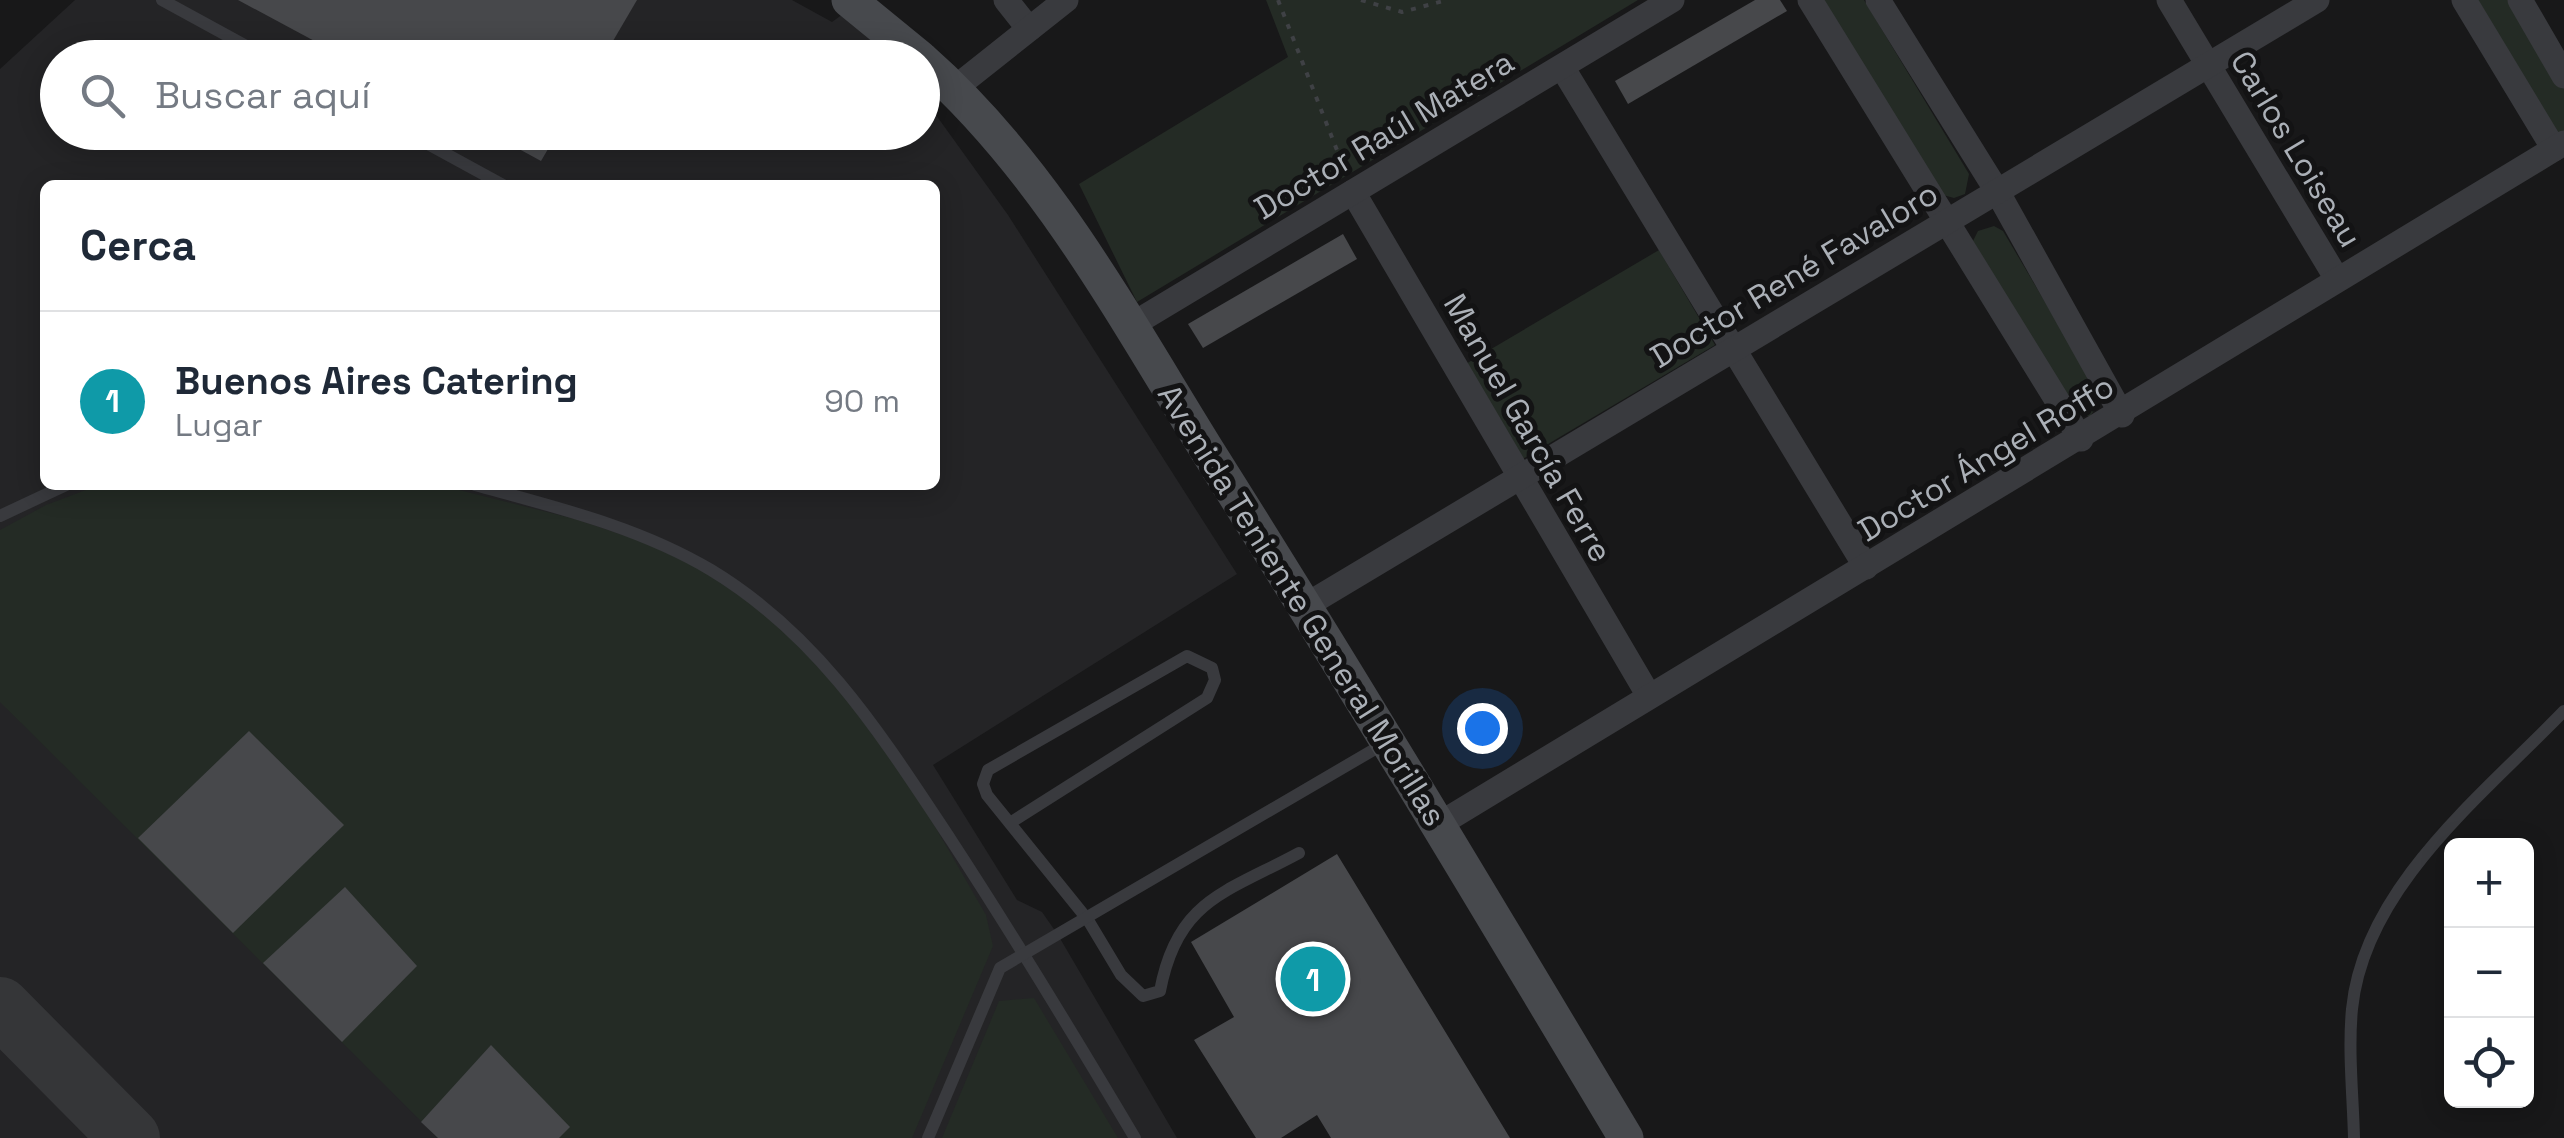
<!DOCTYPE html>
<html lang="es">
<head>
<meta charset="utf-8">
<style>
  body { margin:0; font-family:"Space Grotesk",sans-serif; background:#f2f2f3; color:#1f2937 }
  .controls { position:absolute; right:30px; bottom:30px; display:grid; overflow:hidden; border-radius:15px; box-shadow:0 5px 25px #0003 }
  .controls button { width:90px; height:90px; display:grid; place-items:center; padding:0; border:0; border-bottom:2px solid #e0e1e3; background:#fff; color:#1f2937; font:50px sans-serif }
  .you { position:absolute; left:1482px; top:728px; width:35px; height:35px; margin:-25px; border:8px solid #fff; border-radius:50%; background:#1a73e8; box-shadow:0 0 0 15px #1a73e833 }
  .badge { display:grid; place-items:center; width:65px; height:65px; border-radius:50%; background:#b45309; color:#fff; font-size:32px; font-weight:700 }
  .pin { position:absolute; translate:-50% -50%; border:5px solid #fff; box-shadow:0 2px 10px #0006 }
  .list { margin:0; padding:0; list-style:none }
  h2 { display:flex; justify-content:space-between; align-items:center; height:130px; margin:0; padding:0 40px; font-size:42px }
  h2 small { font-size:32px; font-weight:400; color:#747a83 }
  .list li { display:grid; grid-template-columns:65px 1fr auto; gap:30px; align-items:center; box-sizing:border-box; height:180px; padding:0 40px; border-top:2px solid #e0e1e3 }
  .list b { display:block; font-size:38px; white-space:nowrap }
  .list p { margin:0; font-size:32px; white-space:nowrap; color:#747a83 }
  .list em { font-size:32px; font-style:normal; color:#747a83 }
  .icon { flex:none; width:55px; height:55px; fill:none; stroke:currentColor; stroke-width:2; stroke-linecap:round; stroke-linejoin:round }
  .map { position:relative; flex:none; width:2564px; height:1138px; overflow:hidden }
  .search { position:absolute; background:#fff; box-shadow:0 5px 25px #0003; left:40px; top:40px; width:900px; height:110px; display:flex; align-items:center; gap:25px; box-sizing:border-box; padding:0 35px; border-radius:55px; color:#747a83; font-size:38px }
  .panel { position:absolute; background:#fff; box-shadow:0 5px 25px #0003; left:40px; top:180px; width:900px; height:310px; border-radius:15px }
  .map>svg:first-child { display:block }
  .built { fill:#242426; fill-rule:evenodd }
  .green { fill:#242b25 }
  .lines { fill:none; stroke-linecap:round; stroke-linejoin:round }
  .taxiway { stroke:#353638; stroke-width:60 }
  .building { fill:#47484b }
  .path { stroke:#3f4145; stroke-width:4; stroke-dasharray:5 8; stroke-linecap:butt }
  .lane { stroke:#393a3e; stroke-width:12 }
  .street { stroke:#393a3e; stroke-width:25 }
  .secondary { stroke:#47494d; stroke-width:35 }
  .labels { text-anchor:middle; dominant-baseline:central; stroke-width:10; stroke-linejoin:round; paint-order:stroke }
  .street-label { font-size:32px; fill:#abb0b7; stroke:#131314 }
</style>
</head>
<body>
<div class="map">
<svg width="2564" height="1138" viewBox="0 0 2564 1138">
  <rect width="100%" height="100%" fill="#181819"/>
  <path class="built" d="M75,0H792L832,22L843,14L890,57L58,58V132H922L923,97L1008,215L1237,574L933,765L1017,900L1042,912L1058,935L1177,1138H0V69ZM45,185H935V485H45Z"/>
  <g class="green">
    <path d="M1266,0H1638L1137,302L1079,184L1288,57Z"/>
    <path d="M1824,0H1864L1969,174L1965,194L1954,198L1943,195Z"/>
    <path d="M2472,0H2512L2564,88V133H2556Z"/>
    <path d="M1994,226L2003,231L2099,393L2100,403L2090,416H2079L1973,241L1978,231Z"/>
    <path d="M1659,250L1715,345L1521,460L1464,365Z"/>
    <path d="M99,485H439L575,519L644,542L700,569L759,609L809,653L903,771L986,915L993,946L912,1138H438L0,702V530L46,505Z"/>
    <path d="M1034,998L1118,1138H942L999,1001Z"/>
  </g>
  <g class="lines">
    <path class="taxiway" d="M0,1007L130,1138"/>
  </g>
  <g class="building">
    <path d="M238,0H637L603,58H346Z"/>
    <path d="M1755,0H1780L1787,11L1628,104L1615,81Z"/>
    <path d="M488,132H558L541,161Z"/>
    <path d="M1343,234L1357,259L1203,348L1188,324Z"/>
    <path d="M249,731L344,825L233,933L138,838Z"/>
    <path d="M1337,854L1510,1138H1331L1317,1115L1281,1138H1256L1194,1040L1234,1017L1191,942Z"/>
    <path d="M345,887L417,966L342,1042L263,963Z"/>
    <path d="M491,1045L570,1127L559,1138H438L421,1122Z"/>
  </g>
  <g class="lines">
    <g class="path">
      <path d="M1278,0L1344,168"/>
      <path d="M1361,0L1402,12L1447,0"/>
    </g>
    <g class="lane">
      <path d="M162,0L268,58"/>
      <path d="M406,132L503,185"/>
      <path d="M475,485C555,507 639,527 711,570C820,636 882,736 951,840C1015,938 1075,1037 1135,1138"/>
      <path d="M0,516L66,485"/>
      <path d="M1010,823L1207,698L1215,680L1212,668L1187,656L988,770L983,784L987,795L1088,920L1121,975L1143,996L1160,991C1177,900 1225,893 1299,853"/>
      <path d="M928,1138L1000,968L1387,742"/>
      <path d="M2354,1138C2353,1096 2348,1051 2352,1009C2364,887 2484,794 2564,711"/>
    </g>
    <g class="street">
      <path d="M1006,0L1029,29"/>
      <path d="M1810,0L2081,439"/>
      <path d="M1878,0L1997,191L2122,415"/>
      <path d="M2169,0L2337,279"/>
      <path d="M2464,0L2554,149"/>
      <path d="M2520,0L2564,76"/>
      <path d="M1562,67L1866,567"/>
      <path d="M955,88L1066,0"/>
      <path d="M1353,192L1649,696"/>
      <path d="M1130,326L1672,0"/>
      <path d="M1305,606L2317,0"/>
      <path d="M1438,825L2564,143"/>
    </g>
    <g class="secondary">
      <path d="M849,0L920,58"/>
      <path d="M922,60C1045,168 1124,317 1210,455C1352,680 1489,909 1626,1138"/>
    </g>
  </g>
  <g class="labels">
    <g class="street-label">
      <text transform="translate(1384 135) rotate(-31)">Doctor Raúl Matera</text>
      <text transform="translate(2296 149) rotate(59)">Carlos Loiseau</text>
      <text transform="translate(1794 275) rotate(-31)">Doctor René Favaloro</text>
      <text transform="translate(1528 428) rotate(60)">Manuel García Ferre</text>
      <text transform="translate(1986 458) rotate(-31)">Doctor Ángel Roffo</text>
      <text transform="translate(1302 605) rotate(58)">Avenida Teniente General Morillas</text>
    </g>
  </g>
</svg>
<div class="controls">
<button>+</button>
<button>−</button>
<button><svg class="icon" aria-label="locate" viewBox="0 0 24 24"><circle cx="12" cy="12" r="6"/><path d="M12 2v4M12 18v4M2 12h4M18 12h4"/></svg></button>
</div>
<div class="you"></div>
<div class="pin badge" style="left:1313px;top:979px;background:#0f9aa8">1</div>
<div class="search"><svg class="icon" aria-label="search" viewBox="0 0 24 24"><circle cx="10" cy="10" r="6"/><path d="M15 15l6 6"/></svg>Buscar aquí</div>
<section class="panel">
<h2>Cerca<small></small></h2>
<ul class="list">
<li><span class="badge" style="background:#0f9aa8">1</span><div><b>Buenos Aires Catering</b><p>Lugar</p></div><em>90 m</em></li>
</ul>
</section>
</div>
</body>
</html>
